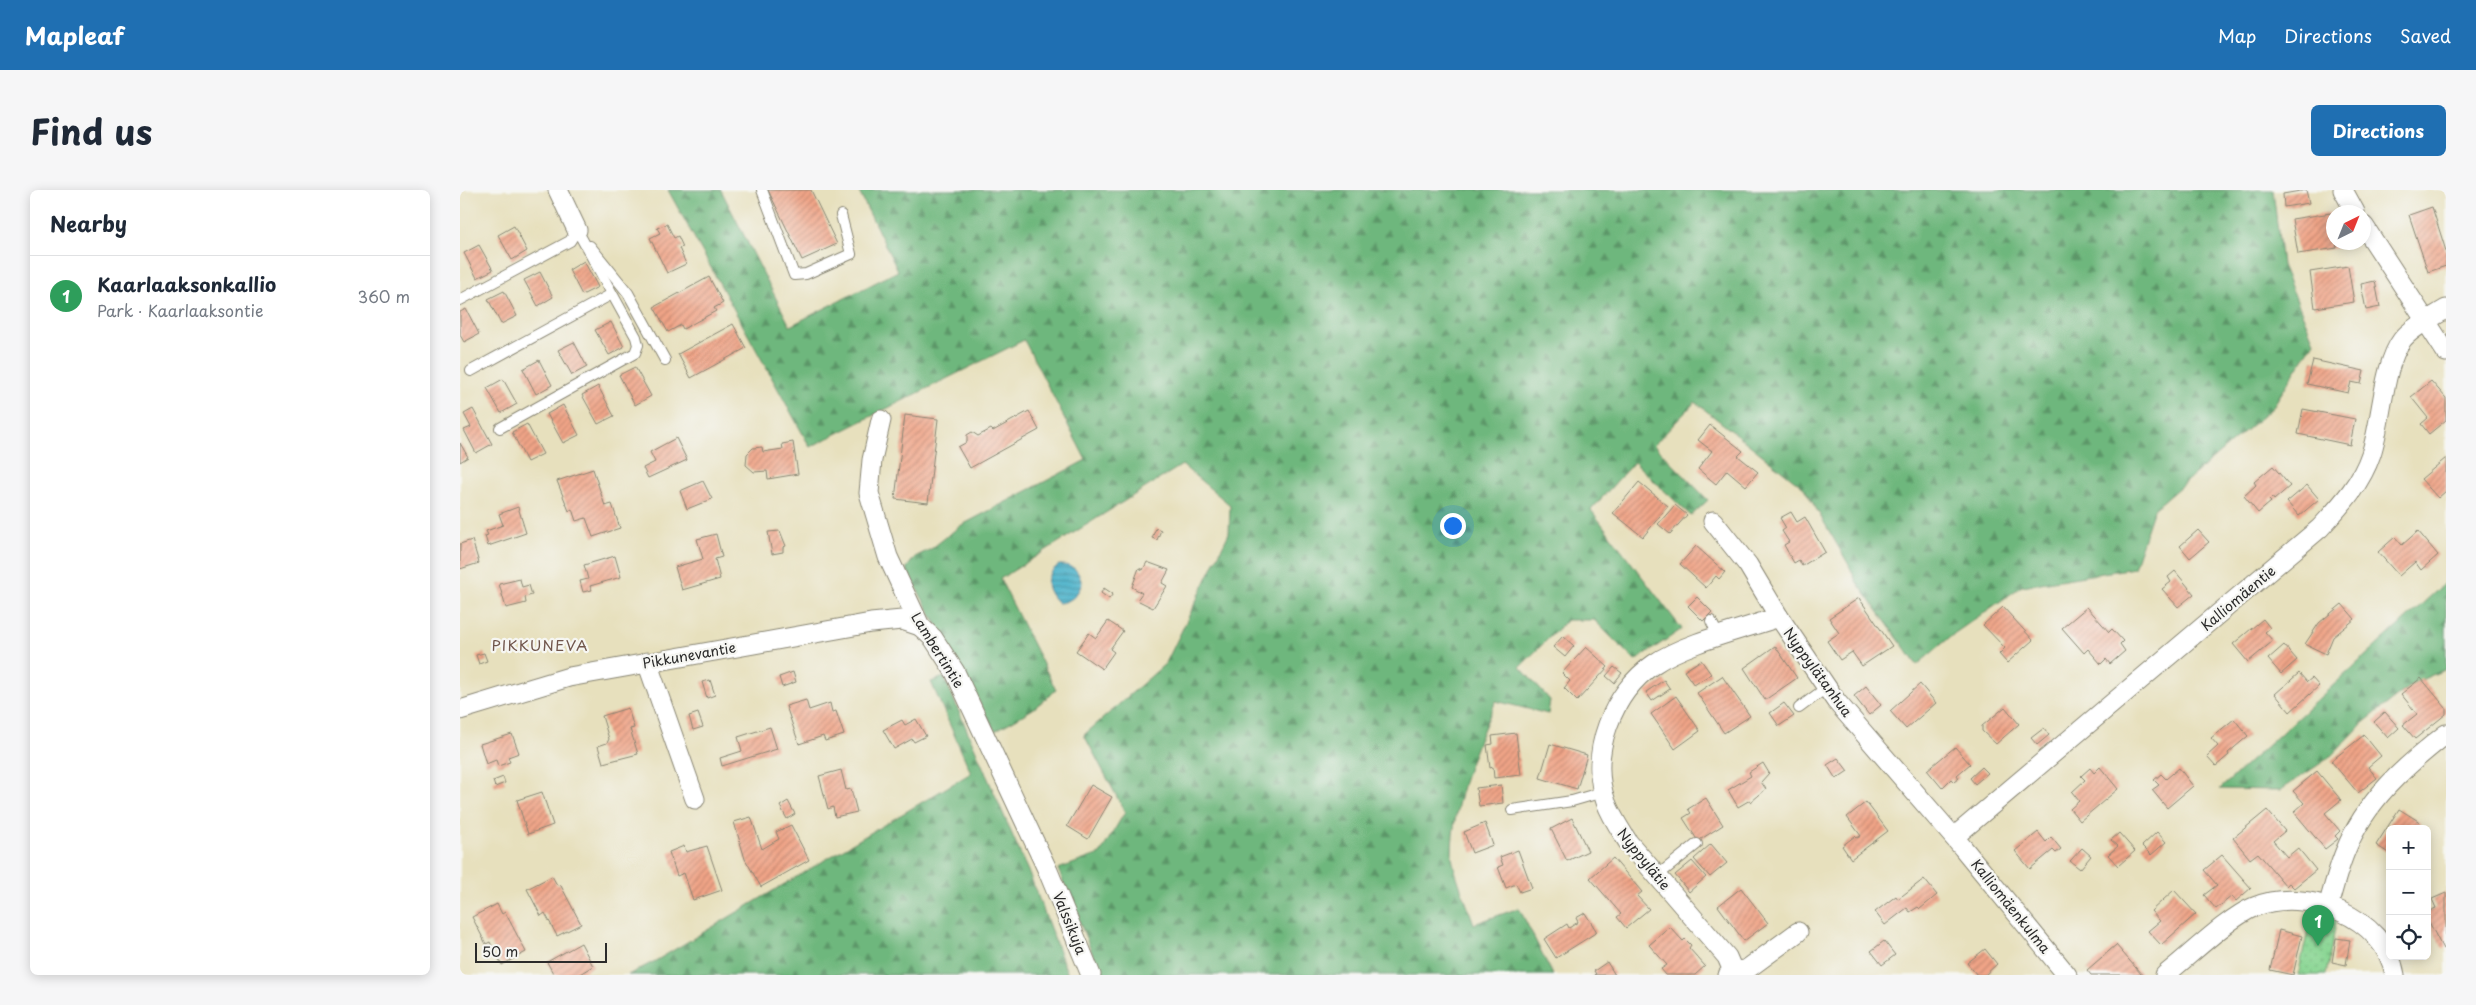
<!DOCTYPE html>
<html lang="en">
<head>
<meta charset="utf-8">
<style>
  body { margin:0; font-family:"Playpen Sans",sans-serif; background:#f6f6f7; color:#1f2937 }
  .controls { position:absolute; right:15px; bottom:15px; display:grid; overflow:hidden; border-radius:8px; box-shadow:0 2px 12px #0003 }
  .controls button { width:45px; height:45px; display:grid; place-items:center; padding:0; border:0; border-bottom:1px solid #e0e1e3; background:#fff; color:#1f2937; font:25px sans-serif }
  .compass { position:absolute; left:1866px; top:15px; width:45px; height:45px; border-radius:50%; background:#fff; box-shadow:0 2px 12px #0003; rotate:43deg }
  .scale { position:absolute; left:15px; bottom:12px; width:132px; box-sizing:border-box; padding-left:5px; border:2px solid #2b2b2b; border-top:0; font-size:14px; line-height:18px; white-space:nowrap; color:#2b2b2b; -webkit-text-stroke:4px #f6f6f2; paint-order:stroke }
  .you { position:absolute; left:992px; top:335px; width:18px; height:18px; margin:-12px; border:4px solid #fff; border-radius:50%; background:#1a73e8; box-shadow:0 0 0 8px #1a73e833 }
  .badge { display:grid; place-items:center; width:32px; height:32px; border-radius:50%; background:#1f6fb2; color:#fff; font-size:16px; font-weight:700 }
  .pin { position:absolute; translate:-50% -41px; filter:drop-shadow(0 1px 2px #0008) }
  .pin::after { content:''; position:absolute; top:26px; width:18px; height:15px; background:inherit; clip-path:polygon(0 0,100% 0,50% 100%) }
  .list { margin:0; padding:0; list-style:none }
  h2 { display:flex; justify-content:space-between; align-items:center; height:65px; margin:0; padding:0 20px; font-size:21px }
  h2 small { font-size:16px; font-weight:400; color:#747a83 }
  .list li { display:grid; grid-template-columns:32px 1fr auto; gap:15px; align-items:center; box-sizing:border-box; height:80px; padding:0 20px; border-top:1px solid #e0e1e3 }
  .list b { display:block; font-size:19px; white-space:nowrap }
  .list p { margin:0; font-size:16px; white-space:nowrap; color:#747a83 }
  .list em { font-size:16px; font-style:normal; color:#747a83 }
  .icon { flex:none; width:28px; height:28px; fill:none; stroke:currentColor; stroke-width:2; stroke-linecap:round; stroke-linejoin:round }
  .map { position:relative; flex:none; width:1986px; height:785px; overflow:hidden; border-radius:8px }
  header { display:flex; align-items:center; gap:30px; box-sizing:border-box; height:70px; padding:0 25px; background:#1f6fb2; color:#fff }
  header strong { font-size:24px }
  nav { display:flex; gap:28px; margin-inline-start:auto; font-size:18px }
  .intro { display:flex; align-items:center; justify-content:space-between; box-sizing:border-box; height:120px; padding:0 30px }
  h1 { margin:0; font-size:35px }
  .button { padding:12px 22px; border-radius:8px; background:#1f6fb2; color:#fff; font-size:18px; font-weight:700 }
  main { display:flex; gap:30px; padding:0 30px }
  aside { flex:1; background:#fff; border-radius:8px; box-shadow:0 2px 12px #0003 }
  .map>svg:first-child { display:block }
  .forest { fill:url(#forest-firs); stroke:#4c7154 }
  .park { fill:url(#park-dots); stroke:#5a805f }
  .water { fill:url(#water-rules); stroke:#3b6e7a }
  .building { fill:url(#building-hatch) }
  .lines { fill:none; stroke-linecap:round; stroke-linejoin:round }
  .lane-casing { stroke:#898674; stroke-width:12 }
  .street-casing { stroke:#898674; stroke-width:21 }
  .lane { stroke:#fff; stroke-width:10 }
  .street { stroke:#fff; stroke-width:19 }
  .labels { text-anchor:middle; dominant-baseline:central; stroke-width:4.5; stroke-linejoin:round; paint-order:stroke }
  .street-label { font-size:14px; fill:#2b2b2b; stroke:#f6f6f2 }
  .neighbourhood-label { font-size:15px; letter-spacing:1px; fill:#70554b; stroke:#f6f6f2 }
</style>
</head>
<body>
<header>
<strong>Mapleaf</strong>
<nav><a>Map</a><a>Directions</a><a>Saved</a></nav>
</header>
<div class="intro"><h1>Find us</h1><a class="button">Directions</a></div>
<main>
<aside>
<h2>Nearby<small></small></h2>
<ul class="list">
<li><span class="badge" style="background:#2e9e5b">1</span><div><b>Kaarlaaksonkallio</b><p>Park · Kaarlaaksontie</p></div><em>360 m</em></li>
</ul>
</aside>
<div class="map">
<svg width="1986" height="785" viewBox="0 0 1986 785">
  <defs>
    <pattern id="forest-firs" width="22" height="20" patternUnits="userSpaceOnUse" patternTransform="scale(1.25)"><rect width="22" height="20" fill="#6eb77d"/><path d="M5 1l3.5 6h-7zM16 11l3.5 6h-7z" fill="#5b9567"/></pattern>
    <pattern id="park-dots" width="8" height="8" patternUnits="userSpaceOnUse" patternTransform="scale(1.25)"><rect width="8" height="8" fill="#89d693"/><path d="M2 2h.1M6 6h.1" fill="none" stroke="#76b87f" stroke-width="1.8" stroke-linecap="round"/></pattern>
    <pattern id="water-rules" width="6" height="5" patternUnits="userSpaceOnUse" patternTransform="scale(1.25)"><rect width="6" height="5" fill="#4bb2ca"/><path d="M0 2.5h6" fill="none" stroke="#3f91a4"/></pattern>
    <pattern id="building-hatch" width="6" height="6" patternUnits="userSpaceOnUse" patternTransform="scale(1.25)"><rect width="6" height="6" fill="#f0a487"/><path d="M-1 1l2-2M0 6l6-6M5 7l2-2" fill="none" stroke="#c3866f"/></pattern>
  </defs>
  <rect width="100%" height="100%" fill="#f6f6f2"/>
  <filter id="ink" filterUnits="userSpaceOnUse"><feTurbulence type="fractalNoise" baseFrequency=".02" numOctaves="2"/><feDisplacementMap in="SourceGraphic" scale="10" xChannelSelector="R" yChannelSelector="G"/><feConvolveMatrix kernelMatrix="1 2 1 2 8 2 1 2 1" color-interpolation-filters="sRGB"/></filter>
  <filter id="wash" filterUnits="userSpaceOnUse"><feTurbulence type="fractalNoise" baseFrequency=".0096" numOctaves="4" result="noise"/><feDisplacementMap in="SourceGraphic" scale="20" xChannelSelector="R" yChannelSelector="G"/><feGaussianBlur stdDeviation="1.12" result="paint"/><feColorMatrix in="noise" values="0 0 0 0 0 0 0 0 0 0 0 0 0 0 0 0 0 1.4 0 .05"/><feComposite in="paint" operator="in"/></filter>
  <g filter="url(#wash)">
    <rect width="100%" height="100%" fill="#e7e0bd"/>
    <g class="forest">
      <path d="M208,0H261L330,136L438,81L398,0H1813L1822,75L1854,152L1812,218L1694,319L1674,378L1562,396L1495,443L1457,475L1396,391L1389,375L1344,298L1235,212L1194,255L1248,310L1231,326L1174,272L1131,320L1222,439L1175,471L1134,430H1107L1060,477L1090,510L1088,524L1036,511C1015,557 992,613 992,665C992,678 1009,719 1014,734L1059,718L1093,785H641L598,679L640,664L665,622L624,545L706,473L769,343L770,315L722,275L540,389L596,500L573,519L535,541L446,379L455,367L471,359L500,336L626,270L564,150L350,257Z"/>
      <path d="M1986,392V479L1954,493L1903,533L1873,565L1821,600L1760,599Z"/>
      <path d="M484,487L571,688L608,785H168L197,770L511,583L471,492Z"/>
    </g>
    <path class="park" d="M1852,723L1877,727L1866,785H1838Z"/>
    <path class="water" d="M599,375C615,375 618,380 622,394C616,406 612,412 598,413C584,399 583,386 599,375Z"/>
    <g id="blocks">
      <g class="building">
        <path d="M308,0H351L377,54L342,70Z"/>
        <path d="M1846,0L1849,13L1824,17L1823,4Z"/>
        <path d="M1972,17L1986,61V76L1968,82L1949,25Z"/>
        <path d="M1871,23L1874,52H1876L1877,58L1838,64L1832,29Z"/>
        <path d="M207,34L214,48L218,46L223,57L219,58L226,74L207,83L190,48L200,43L197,38Z"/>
        <path d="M54,36L67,61L52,70L38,45Z"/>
        <path d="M19,55L33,80L17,88L4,63Z"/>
        <path d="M124,71L138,97L122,105L109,80Z"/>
        <path d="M1888,76L1894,112L1855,118L1850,82Z"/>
        <path d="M80,82L93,107L78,116L64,90Z"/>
        <path d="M249,87L263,113L254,118L256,121L223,139L221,135L208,142L194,117Z"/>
        <path d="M1915,91L1920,117L1906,120L1901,94Z"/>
        <path d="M44,101L57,126L41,134L28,109Z"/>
        <path d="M6,119L19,144L4,152L0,145V122Z"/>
        <path d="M151,132L164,157L149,165L135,140Z"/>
        <path d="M273,134L286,158L231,188L218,164Z"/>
        <path d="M114,152L127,177L112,185L98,160Z"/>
        <path d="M79,170L92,195L76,204L63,179Z"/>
        <path d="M1853,170L1904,181L1901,194L1891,192L1888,203L1847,194Z"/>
        <path d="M175,177L191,206L175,215L159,185Z"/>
        <path d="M43,189L57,214L41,223L27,198Z"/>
        <path d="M1971,191L1986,208V230L1969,244L1961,234L1968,228L1951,207Z"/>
        <path d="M138,196L154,226L138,234L122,205Z"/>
        <path d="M103,215L119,245L103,253L87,224Z"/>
        <path d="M13,219L32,254L16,263L4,240L11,237L4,224Z"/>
        <path d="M1843,219L1895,229L1890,255L1838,244Z"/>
        <path d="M569,221L579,240L510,278L498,257L507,252V245L512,242L518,246L531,239L533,241Z"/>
        <path d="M445,225L478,229L468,313L435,309Z"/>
        <path d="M67,234L83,264L67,272L52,242Z"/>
        <path d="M1250,235L1283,261L1278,266L1298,282L1286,296L1267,280L1256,294L1238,279L1252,261L1238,250Z"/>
        <path d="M216,248L227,270L188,288L183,278L195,272L190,262Z"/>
        <path d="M333,252L338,284L308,289L307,281L294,282L286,275L287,264L293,258L302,257L303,262L323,259L322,254Z"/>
        <path d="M0,253L8,267L0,272Z"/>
        <path d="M1986,268V301L1978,308L1961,289Z"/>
        <path d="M1813,276L1830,296L1814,310L1812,307L1809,310L1811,312L1798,323L1784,306L1796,295L1794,292Z"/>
        <path d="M133,279L145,316L152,314L160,338L133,347L126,328L116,331L112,319L109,321L97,291Z"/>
        <path d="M243,291L252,309L227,319L220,301Z"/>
        <path d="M1179,292L1208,316L1183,347L1153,323Z"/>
        <path d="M1847,295L1859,309L1839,326L1827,312Z"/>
        <path d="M1215,315L1227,325L1210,344L1198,334Z"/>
        <path d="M58,317L66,343L28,356L25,346L28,345L26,341L43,335L39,324Z"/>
        <path d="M1331,322L1337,332L1345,327L1365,362L1342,376L1339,370L1334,373L1324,355L1329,352L1322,341L1326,338L1320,328Z"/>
        <path d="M696,338L701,340L697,350L692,348Z"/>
        <path d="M1738,340L1749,352L1730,368L1720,356Z"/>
        <path d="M320,341L326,356L323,357V362L312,364L308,342Z"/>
        <path d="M1958,341L1978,365L1961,380L1955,372L1939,386L1918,362L1935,347L1942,355Z"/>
        <path d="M256,344L262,367L255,369L260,389L222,400L215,377L243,369L237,349Z"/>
        <path d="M12,350L19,373L0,379V354Z"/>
        <path d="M1236,356L1265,382L1259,389L1256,386L1246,398L1220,374Z"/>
        <path d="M155,366L161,387L130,396L132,400L123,402L120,391L128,389L124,375Z"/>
        <path d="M687,372L709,380L702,393L707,396L693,418L677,410L682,403L672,397L679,378L683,380Z"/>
        <path d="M1715,381L1734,404L1718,417L1702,399L1711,392L1708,387Z"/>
        <path d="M60,389L62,397L69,395L72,405L65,407L66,413L46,418L39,394Z"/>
        <path d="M644,398L653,404L649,409L641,403Z"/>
        <path d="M1237,407L1252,422L1243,431L1228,416Z"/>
        <path d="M1399,408L1432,456L1402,476L1392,462L1380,470L1367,451L1379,443L1369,428Z"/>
        <path d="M1882,414L1895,429L1873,447L1866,464L1845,454L1859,433Z"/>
        <path d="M1543,417L1573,450L1547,473L1539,464L1545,458L1523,435Z"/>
        <path d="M1627,417L1649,442L1652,439L1663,451L1660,454L1665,461L1650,474L1646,469L1641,474L1628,459L1624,463L1602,438Z"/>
        <path d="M1803,429L1810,438L1805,442L1813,451L1788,472L1773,454Z"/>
        <path d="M648,431L663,441L650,459L654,462L642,479L616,461L629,443L636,448Z"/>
        <path d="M1103,446L1114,456L1105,467L1093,457Z"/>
        <path d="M1824,455L1837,470L1821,484L1808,469Z"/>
        <path d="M1315,456L1337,488L1305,510L1284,478Z"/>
        <path d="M1126,457L1148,477L1117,511L1104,498L1110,491L1102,483Z"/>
        <path d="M24,463L27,471L19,474L16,465Z"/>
        <path d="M1241,470L1251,484L1234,495L1224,481Z"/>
        <path d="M1154,477L1162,483L1154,493L1146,486Z"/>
        <path d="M333,482L336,492L322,497L319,487Z"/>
        <path d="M1839,483L1847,492L1852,488L1859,496L1830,522L1815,504Z"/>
        <path d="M1262,486L1290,526L1264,543L1237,503Z"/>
        <path d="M1961,488L1986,518V524L1955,549L1943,535L1957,524L1941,504Z"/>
        <path d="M250,490L255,505L247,508L242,492Z"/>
        <path d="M1204,490L1210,499L1192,511L1186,502Z"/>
        <path d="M1460,494L1476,513L1446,539L1430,521Z"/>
        <path d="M1406,496L1421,515L1409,525L1394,506Z"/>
        <path d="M1216,506L1240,541L1215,559L1191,524Z"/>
        <path d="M346,510L349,520L370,513L372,522L376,521L384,545L365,551L363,546L339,554L326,516Z"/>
        <path d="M1324,513L1334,526L1319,536L1310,523Z"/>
        <path d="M1545,517L1559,534L1536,554L1522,541V536Z"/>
        <path d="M168,518L174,538L170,539L178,564L143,573L138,556L147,553L149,549L142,526Z"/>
        <path d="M1925,522L1939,538L1928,548L1914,532Z"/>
        <path d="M238,523L243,537L233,540L229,526Z"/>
        <path d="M456,529L466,546L454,552L452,549L434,559L423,540L442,530L445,535Z"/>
        <path d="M1774,529L1788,546L1768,563L1769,565L1756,576L1747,566L1758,556L1751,548Z"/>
        <path d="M310,537L317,559L262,576L260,568L282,561L278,547Z"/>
        <path d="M1584,538L1589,545L1577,555L1571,548Z"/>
        <path d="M1056,543L1061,585L1034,588L1033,577L1030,578L1027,555L1033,554L1032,546Z"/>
        <path d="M52,544L59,563L48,567L50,572L38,576L36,570L26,574L20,554Z"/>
        <path d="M1904,545L1921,566L1908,577L1917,588L1898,603L1871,571Z"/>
        <path d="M1090,554L1127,565L1117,599L1080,588Z"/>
        <path d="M1495,557L1510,574L1497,585L1499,588L1494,592L1491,589L1482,598L1467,580Z"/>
        <path d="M1378,568L1388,581L1376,589L1367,575Z"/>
        <path d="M1303,573L1309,583L1301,592L1306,599L1291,612L1290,610L1278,617L1268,600L1291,586L1289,582Z"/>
        <path d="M1522,577L1528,583L1515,594L1510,588Z"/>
        <path d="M1640,577L1658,599L1620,631L1610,619L1619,611L1612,602L1625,590L1621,586L1630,578L1634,583Z"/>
        <path d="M1719,578L1733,596L1707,618L1692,600L1699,595L1694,590L1701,584L1706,589Z"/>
        <path d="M381,580L386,600L391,599L397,622L375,627L373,617L368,619L359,586Z"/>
        <path d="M1857,581L1881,610L1865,623L1880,641L1875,646L1878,649L1865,659L1834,622L1844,613L1833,601Z"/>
        <path d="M43,587L45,593L35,597L33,591Z"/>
        <path d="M631,595L652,607L628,649L607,636Z"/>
        <path d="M1041,595L1043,613L1019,616L1016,598Z"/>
        <path d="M82,602L93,635L68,644L57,610Z"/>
        <path d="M1246,608L1263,635L1238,651L1223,628L1231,623L1228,619Z"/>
        <path d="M328,611L335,624L327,629L320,616Z"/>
        <path d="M1406,612L1428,641L1391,669L1382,656L1395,646L1397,648L1401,646L1387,627Z"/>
        <path d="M1939,619L1960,632L1956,639H1930V664L1916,655Z"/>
        <path d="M1807,620L1825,641L1813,651L1827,667L1838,658L1856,680L1834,698L1829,693L1826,696L1798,663L1790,669L1773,648Z"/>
        <path d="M291,627L302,659L319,649L316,642L331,635L349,670L301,697L285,669L274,632Z"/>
        <path d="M1112,628L1128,661L1107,671L1091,639Z"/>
        <path d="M1025,633L1033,655L1012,663L1004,642Z"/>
        <path d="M1578,642L1586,652L1591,647L1601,659L1596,663L1593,660L1570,679L1555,661Z"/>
        <path d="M1697,642L1706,652L1691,665L1682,656Z"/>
        <path d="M1659,643L1675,661L1658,676L1648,665L1658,656L1651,650Z"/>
        <path d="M1251,654L1267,673L1250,687L1234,669Z"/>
        <path d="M224,656L226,662L247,656L262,700L233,710L224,683L217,686L209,662Z"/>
        <path d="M1622,658L1631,666L1620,679L1610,671Z"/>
        <path d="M1058,660L1072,698L1060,702L1056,694L1046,698L1038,677L1043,675L1040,667Z"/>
        <path d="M1762,665L1791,698L1776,711L1772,706L1756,719L1744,705L1757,695L1744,680Z"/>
        <path d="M1153,668L1182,702L1177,706L1189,719L1166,738L1157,727L1161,724L1130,688Z"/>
        <path d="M1232,671L1246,687L1229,702L1215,685Z"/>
        <path d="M92,686L97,695L100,694L121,734L97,746L85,723L81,726L67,699Z"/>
        <path d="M1464,689L1477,705L1460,719L1458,717L1450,722L1447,718L1425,735L1415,722L1436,706L1438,709Z"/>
        <path d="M1281,698L1308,733L1284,751L1258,716Z"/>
        <path d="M1714,700L1736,724L1701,755L1688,741L1700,731L1691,721Z"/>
        <path d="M1986,703V758L1983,759L1967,728V722L1976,718L1972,709Z"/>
        <path d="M37,714L42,724L45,722L66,762L42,775L30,752L26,754L12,727Z"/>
        <path d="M1125,723L1137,742L1096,768L1084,749L1107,734L1109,738L1118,732L1116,728Z"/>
        <path d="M1210,737L1223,751L1225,749L1231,755L1229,758L1245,776L1235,785H1206L1201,779L1207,775L1189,755Z"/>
        <path d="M1819,740L1842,746L1833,785L1810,780Z"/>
        <path d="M1876,748L1890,750L1886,775L1872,772Z"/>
        <path d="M1424,751L1435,765L1422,775L1411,761Z"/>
        <path d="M121,753L133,776L118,785H94L87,772Z"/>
        <path d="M1656,755L1682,785H1631L1627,780Z"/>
        <path d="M1525,759L1537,774L1525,785H1517L1507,773Z"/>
        <path d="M1147,772L1155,785H1134L1136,784L1134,781Z"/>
      </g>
    </g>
  </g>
  <g filter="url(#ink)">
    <use href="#blocks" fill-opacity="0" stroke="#898674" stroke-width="1"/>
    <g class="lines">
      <g class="lane-casing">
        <g id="lane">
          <path d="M302,0L334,85L346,84L391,64L381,25"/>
          <path d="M130,56L168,103L205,170"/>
          <path d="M0,110L110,51L117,40"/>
          <path d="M11,181L152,104"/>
          <path d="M40,238L175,163L178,155L176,147L117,40"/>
          <path d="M1251,431L1259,447"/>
          <path d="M1339,518L1366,498"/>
          <path d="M1052,620L1112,611L1143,602"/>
          <path d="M1197,686L1237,654"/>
        </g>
      </g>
      <g class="street-casing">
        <g id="street">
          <path d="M98,0L117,40"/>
          <path d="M1883,0L1895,22"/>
          <path d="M1904,36L1986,162"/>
          <path d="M421,230L412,270L409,303L428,367L460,436L473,448L495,482L588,681L631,785"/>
          <path d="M1253,331L1288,375L1319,427L1376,511L1503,658L1607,785"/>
          <path d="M187,472L235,609"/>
          <path d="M0,520L109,487L411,433L442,430L460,436"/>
          <path d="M1494,647L1860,338C1881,315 1901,294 1911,264C1922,232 1923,175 1942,150C1952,137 1972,128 1986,119"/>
          <path d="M1868,717C1873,699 1878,679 1885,662C1905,611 1945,576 1986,544"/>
          <path d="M1273,781L1286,780L1338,742"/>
          <path d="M1268,785L1273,781L1267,767L1168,652C1160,639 1151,626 1146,612C1128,563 1153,502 1194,474C1224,453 1284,439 1319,427"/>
          <path d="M1705,785C1728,767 1769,727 1794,717C1845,696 1925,726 1935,785"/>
        </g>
      </g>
      <use href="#lane" class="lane"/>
      <use href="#street" class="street"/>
    </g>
  </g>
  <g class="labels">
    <g class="street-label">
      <text transform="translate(1778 408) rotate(-40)">Kalliomäentie</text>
      <text transform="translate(478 460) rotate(58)">Lambertintie</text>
      <text transform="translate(229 465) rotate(-10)">Pikkunevantie</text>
      <text transform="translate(1358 482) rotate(54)">Nyppylätanhua</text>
      <text transform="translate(1184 669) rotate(51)">Nyppylätie</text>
      <text transform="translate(1551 716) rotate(51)">Kalliomäenkulma</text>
      <text transform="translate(610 733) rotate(68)">Valssikuja</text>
    </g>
    <g class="neighbourhood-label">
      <text x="80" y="454">PIKKUNEVA</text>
    </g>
  </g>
</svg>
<div class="controls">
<button>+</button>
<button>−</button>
<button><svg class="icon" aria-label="locate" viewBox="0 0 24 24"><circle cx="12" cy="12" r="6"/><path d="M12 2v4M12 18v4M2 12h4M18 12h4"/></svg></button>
</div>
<svg class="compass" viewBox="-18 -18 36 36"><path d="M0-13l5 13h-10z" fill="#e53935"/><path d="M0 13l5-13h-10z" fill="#747a83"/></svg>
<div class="scale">50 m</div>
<div class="you"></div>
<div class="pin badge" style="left:1858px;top:756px;background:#2e9e5b">1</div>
</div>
</main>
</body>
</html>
